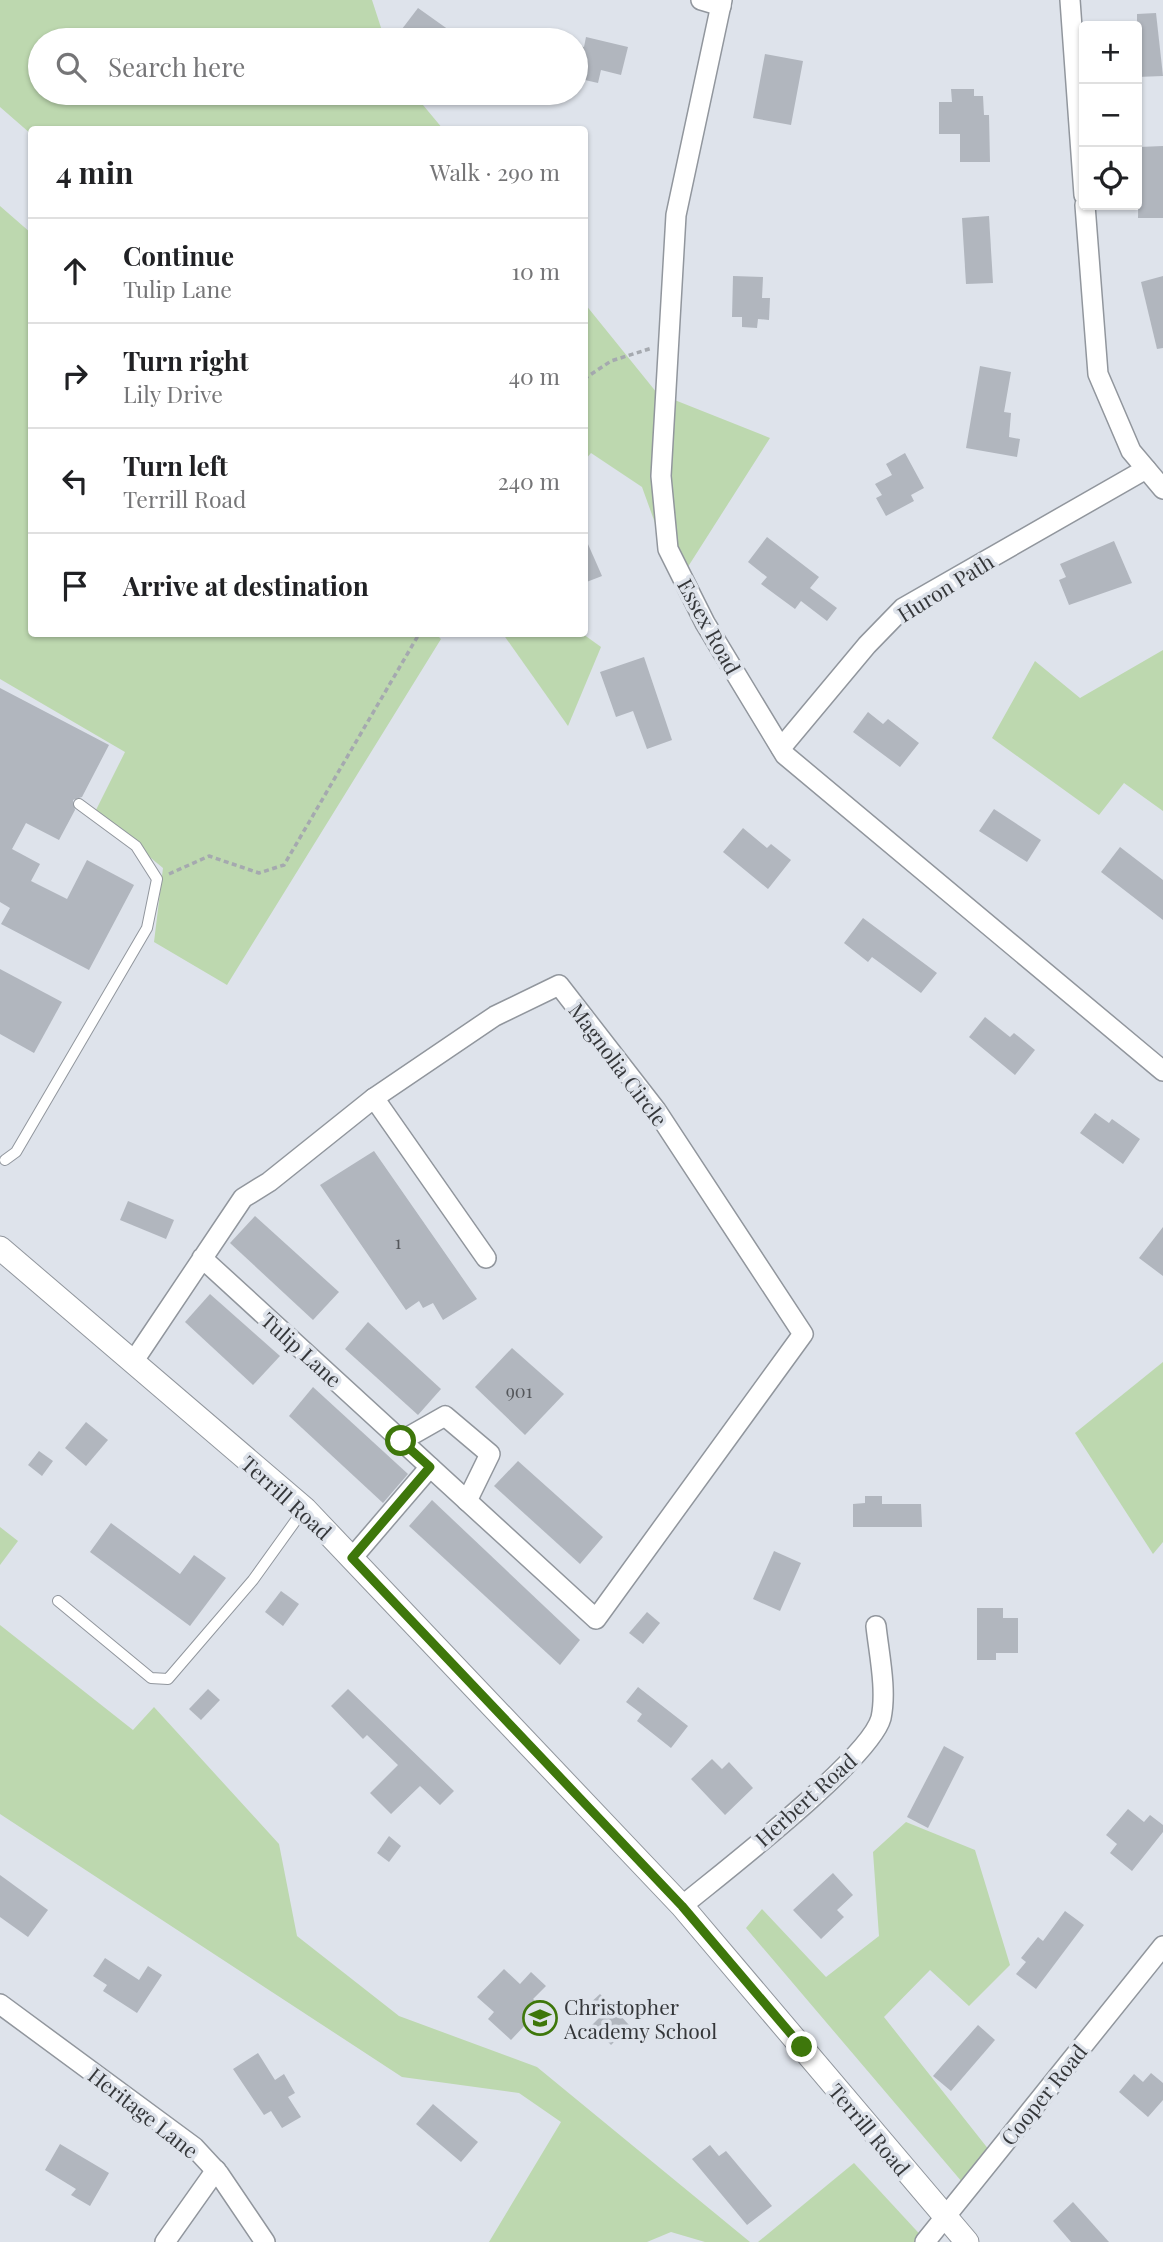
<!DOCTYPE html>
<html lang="en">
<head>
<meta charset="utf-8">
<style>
  body { margin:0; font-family:"Playfair Display",serif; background:#f6f6f6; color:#202124 }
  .controls { position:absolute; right:21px; top:21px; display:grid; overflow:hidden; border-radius:7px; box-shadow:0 2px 5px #0004 }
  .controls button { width:63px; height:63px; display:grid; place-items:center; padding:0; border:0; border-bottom:2px solid #e0e0e0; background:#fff; color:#202124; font:35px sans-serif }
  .stop { position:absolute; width:21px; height:21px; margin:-16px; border:5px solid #3e770b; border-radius:50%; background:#fff }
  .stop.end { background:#3e770b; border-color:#fff; box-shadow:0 2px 7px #0008 }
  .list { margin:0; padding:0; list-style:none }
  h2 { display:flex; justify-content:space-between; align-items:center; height:91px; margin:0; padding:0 28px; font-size:30px }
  h2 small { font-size:23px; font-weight:400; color:#757577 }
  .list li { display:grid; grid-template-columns:46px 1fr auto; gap:21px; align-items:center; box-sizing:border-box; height:105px; padding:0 28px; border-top:2px solid #e0e0e0 }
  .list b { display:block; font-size:26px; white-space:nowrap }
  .list p { margin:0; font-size:23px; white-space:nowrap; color:#757577 }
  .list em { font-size:23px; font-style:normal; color:#757577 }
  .icon { flex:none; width:38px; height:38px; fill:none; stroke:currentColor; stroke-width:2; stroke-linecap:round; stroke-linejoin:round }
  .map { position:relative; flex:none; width:1163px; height:2242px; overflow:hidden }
  .search { position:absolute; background:#fff; box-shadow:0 2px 5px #0004; left:28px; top:28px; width:560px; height:77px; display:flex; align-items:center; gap:18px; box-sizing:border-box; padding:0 24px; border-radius:38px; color:#757577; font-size:26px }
  .panel { position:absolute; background:#fff; box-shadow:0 2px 5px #0004; left:28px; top:126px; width:560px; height:511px; border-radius:7px }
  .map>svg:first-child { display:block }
  .green { fill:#bdd8af }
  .building { fill:#b1b6be }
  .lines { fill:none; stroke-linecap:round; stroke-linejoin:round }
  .service-casing { stroke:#91969d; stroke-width:12 }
  .minor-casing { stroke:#91969d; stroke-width:22 }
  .tertiary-casing { stroke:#91969d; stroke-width:25 }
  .path { stroke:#a5a9af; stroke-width:3.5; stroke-dasharray:5 3.5; stroke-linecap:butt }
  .service { stroke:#fff; stroke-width:10 }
  .minor { stroke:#fff; stroke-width:19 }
  .tertiary { stroke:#fff; stroke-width:23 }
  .route { stroke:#3e770b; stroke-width:9 }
  .labels { text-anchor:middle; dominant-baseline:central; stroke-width:7; stroke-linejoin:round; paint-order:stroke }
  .number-label { font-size:18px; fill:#54575b }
  .street-label { font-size:21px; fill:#35373a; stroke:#dee3eb }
  .poi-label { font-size:21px; fill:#35373a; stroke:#dee3eb; text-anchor:start }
</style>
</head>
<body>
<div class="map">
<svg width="1163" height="2242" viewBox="0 0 1163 2242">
  <rect width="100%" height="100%" fill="#dee3eb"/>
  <g class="green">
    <path d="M0,0H372L385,40H40V93H413L443,129L32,130L31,134L0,107Z"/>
    <path d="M0,206L31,233L32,634H436L441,639L227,985L154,942L163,868L95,812L125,752L0,679Z"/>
    <path d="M585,304L657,393L770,438L677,584L642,487L591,453L585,460Z"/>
    <path d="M503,634H583L601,647L568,726Z"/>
    <path d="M1163,650V811L1124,783L1099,815L992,738L1035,661L1080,698Z"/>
    <path d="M1163,1362V1542L1153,1554L1075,1433Z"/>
    <path d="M0,1527L18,1541L0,1565Z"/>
    <path d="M0,1625L133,1730L154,1707L279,1844L297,1936L399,2016L537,2067L750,2242H705L671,2232L647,2242H489L561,2122L519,2093L402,2077L0,1814Z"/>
    <path d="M906,1822L975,1850L1010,1965L969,2006L930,1970L884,2017L993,2155L968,2189L746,1928L762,1909L826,1977L879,1936L873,1852Z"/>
    <path d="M854,2163L927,2242H758Z"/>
  </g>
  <g class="building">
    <path d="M418,8L463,40H418L402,29Z"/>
    <path d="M1156,13L1163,76L1137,77V14Z"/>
    <path d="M586,37L628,47L621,75L601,70L598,83L576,78V45L584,47Z"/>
    <path d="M765,54L803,61L791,125L753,118Z"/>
    <path d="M951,89H974V96H983L984,115H989L990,162H960V134H939V102H952Z"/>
    <path d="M1163,146V218H1138L1139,147Z"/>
    <path d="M989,216L993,283L966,284L962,218Z"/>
    <path d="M733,276L763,277L762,298H770L769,320L758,319L757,328L742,327V317H732Z"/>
    <path d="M1163,276V348L1157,349L1141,282Z"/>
    <path d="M980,366L1011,372L1004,412L1011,413L1009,437L1020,439L1017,457L966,448Z"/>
    <path d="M905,453L924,488L911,495L914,501L886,516L876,498L882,495L875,484L892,475L886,464Z"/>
    <path d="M584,535L602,576L584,583Z"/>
    <path d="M767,537L819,577L810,588L837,608L827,621L801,601L795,609L761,584L767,577L748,562Z"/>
    <path d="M1114,541L1132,583L1069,605L1059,580L1066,577L1060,564Z"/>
    <path d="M644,657L672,740L647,749L633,711L616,717L600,672Z"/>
    <path d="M0,688L109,745L82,797L73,800L75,810L59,840L26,823L12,849L40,864L31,881L67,899L87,860L134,885L89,970L1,924L10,908L0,902Z"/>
    <path d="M868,712L883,724L888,719L919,743L900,767L853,732Z"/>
    <path d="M994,809L1041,840L1027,862L979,831Z"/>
    <path d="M743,828L767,848L771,844L791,860L768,889L723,852Z"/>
    <path d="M1120,847L1163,880V920L1101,872Z"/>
    <path d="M863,918L937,973L921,993L872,957L868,962L844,943Z"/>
    <path d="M0,969L62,1002L34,1053L0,1034Z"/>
    <path d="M985,1017L1010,1037L1014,1033L1035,1050L1015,1075L969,1037Z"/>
    <path d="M1095,1113L1109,1123L1112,1119L1140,1139L1123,1164L1080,1133Z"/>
    <path d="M374,1151L477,1299L443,1320L433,1303L423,1308L419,1301L406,1310L320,1185Z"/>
    <path d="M128,1201L174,1220L166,1239L120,1220Z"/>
    <path d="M255,1216L339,1292L313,1320L230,1243Z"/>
    <path d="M1163,1227V1276L1139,1258Z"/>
    <path d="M210,1294L280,1356L253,1385L185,1322Z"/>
    <path d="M368,1322L441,1389L418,1415L345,1349Z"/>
    <path d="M512,1348L564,1394L525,1435L475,1387Z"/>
    <path d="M313,1387L408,1474L383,1503L289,1416Z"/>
    <path d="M86,1422L108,1440L86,1466L65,1448Z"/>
    <path d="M39,1451L53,1461L42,1476L28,1465Z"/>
    <path d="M518,1461L603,1537L580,1564L494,1486Z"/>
    <path d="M865,1496H882V1504H921L922,1527H853V1504L865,1503Z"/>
    <path d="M432,1500L580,1640L560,1665L409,1526Z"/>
    <path d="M111,1523L180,1574L194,1555L226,1578L190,1626L90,1552Z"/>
    <path d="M774,1551L801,1563L780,1611L753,1599Z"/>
    <path d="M281,1591L299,1604L283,1626L265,1612Z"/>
    <path d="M977,1608H1003V1618H1018V1653H996V1660H977Z"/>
    <path d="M647,1612L660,1623L643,1644L629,1633Z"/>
    <path d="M638,1687L688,1726L671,1748L637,1721L642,1714L626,1702Z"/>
    <path d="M208,1689L220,1700L201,1720L189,1709Z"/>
    <path d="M348,1689L454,1791L440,1805L420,1786L391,1814L370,1793L398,1765L367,1735L363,1739L331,1706Z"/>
    <path d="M944,1746L964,1757L928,1828L907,1817Z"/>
    <path d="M712,1759L722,1769L729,1762L753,1788L725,1815L691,1779Z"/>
    <path d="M1128,1809L1144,1822L1150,1815L1163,1825V1832L1132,1871L1110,1853L1117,1844L1106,1835Z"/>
    <path d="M389,1836L401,1846L389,1862L377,1853Z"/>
    <path d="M833,1873L853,1895L837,1910L844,1917L821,1939L793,1910Z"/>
    <path d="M0,1875L48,1910L28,1937L0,1917Z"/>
    <path d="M1065,1911L1084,1925L1036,1989L1016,1974L1026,1962L1021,1958L1038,1937L1043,1941Z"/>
    <path d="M105,1958L139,1980L148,1966L162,1975L137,2013L103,1991L107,1985L93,1976Z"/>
    <path d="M504,1969L520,1984L531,1972L546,1986L533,1999L542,2007L511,2040L488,2019L494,2012L477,1997Z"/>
    <path d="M600,1994L630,2026L611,2045L592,2025L599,2018L587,2006Z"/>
    <path d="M978,2025L995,2040L951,2091L933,2076Z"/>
    <path d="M258,2053L275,2080L284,2074L295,2093L288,2097L301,2117L282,2128L271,2111L264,2115L233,2069Z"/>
    <path d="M1151,2073L1163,2083V2100L1148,2117L1119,2092L1134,2074L1143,2082Z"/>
    <path d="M433,2104L478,2142L461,2162L416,2124Z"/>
    <path d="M60,2144L109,2173L90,2206L71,2195L76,2189L45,2170Z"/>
    <path d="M710,2145L719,2156L726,2151L772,2206L747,2225L692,2159Z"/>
    <path d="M1073,2202L1109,2242H1071L1053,2221Z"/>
  </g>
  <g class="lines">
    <g class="service-casing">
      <g id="service">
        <path d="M5,1160L16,1152L147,928L157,879L136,846L79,804"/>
        <path d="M58,1601L151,1678L168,1679L253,1580L304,1509"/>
      </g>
    </g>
    <g class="minor-casing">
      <g id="minor">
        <path d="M701,0L721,6"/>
        <path d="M722,0L676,215L661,476L668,549L705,623L785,755L1163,1071"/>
        <path d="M1070,0L1084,195"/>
        <path d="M1085,205L1098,374L1131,451L1163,489"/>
        <path d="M781,748L867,645L903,608L1146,469"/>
        <path d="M374,1098L486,1258"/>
        <path d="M133,1362L243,1198L269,1182L374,1098L495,1016L559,985L656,1110L803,1334L596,1619L202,1258"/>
        <path d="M401,1441L445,1416L490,1454L467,1501"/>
        <path d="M352,1558L430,1467"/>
        <path d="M682,1906C722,1873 870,1759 881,1718C887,1690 879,1654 876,1626"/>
        <path d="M0,2004L194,2147L219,2174L265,2242"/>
        <path d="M165,2242L216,2170"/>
        <path d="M925,2242L1163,1946"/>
      </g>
    </g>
    <g class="tertiary-casing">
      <path id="tertiary" d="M0,1248L305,1509L682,1906L967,2242"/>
    </g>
    <g class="path">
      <path d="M584,379L611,361L652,348"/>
      <path d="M169,874L209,856L259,873L284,865L419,634"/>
    </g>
    <use href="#service" class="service"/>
    <use href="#minor" class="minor"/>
    <use href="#tertiary" class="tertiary"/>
  </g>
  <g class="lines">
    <path class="route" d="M401,1441L430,1467L352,1558L682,1906L802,2047"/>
  </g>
  <defs>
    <g id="school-ring" transform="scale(1.75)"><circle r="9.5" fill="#dee3eb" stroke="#3e770b" stroke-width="1.5"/><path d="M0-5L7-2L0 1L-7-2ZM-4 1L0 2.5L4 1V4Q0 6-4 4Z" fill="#3e770b"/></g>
  </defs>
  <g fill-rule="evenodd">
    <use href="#school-ring" x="540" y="2018"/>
  </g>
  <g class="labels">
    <g class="number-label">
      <text x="398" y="1242">1</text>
      <text x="519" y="1391">901</text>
    </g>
    <g class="street-label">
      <text transform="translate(945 587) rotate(-32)">Huron Path</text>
      <text transform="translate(710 626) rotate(61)">Essex Road</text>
      <text transform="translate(619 1064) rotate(53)">Magnolia Circle</text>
      <text transform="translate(302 1349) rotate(42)">Tulip Lane</text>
      <text transform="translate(287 1497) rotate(42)">Terrill Road</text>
      <text transform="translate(805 1799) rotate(-42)">Herbert Road</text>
      <text transform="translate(1043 2094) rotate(-51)">Cooper Road</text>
      <text transform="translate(144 2112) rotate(38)">Heritage Lane</text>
      <text transform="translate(870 2129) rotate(50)">Terrill Road</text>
    </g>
    <g class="poi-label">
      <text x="564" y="2006">Christopher<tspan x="564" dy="24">Academy School</tspan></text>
    </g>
  </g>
</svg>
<div class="controls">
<button>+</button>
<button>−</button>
<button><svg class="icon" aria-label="locate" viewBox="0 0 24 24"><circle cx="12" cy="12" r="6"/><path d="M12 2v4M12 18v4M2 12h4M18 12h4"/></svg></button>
</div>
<div class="stop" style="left:401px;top:1441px"></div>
<div class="stop end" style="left:802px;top:2047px"></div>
<div class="search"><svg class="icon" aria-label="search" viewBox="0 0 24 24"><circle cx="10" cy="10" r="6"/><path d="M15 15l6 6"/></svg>Search here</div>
<section class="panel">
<h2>4 min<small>Walk · 290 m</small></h2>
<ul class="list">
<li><svg class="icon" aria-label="ahead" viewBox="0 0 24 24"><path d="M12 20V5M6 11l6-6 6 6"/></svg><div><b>Continue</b><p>Tulip Lane</p></div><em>10 m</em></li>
<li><svg class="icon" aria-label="right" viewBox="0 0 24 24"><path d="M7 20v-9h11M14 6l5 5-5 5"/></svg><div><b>Turn right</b><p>Lily Drive</p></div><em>40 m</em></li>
<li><svg class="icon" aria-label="left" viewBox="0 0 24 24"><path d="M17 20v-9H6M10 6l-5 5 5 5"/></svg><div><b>Turn left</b><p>Terrill Road</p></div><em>240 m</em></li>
<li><svg class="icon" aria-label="arrive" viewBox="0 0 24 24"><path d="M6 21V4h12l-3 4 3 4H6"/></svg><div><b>Arrive at destination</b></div></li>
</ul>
</section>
</div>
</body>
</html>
